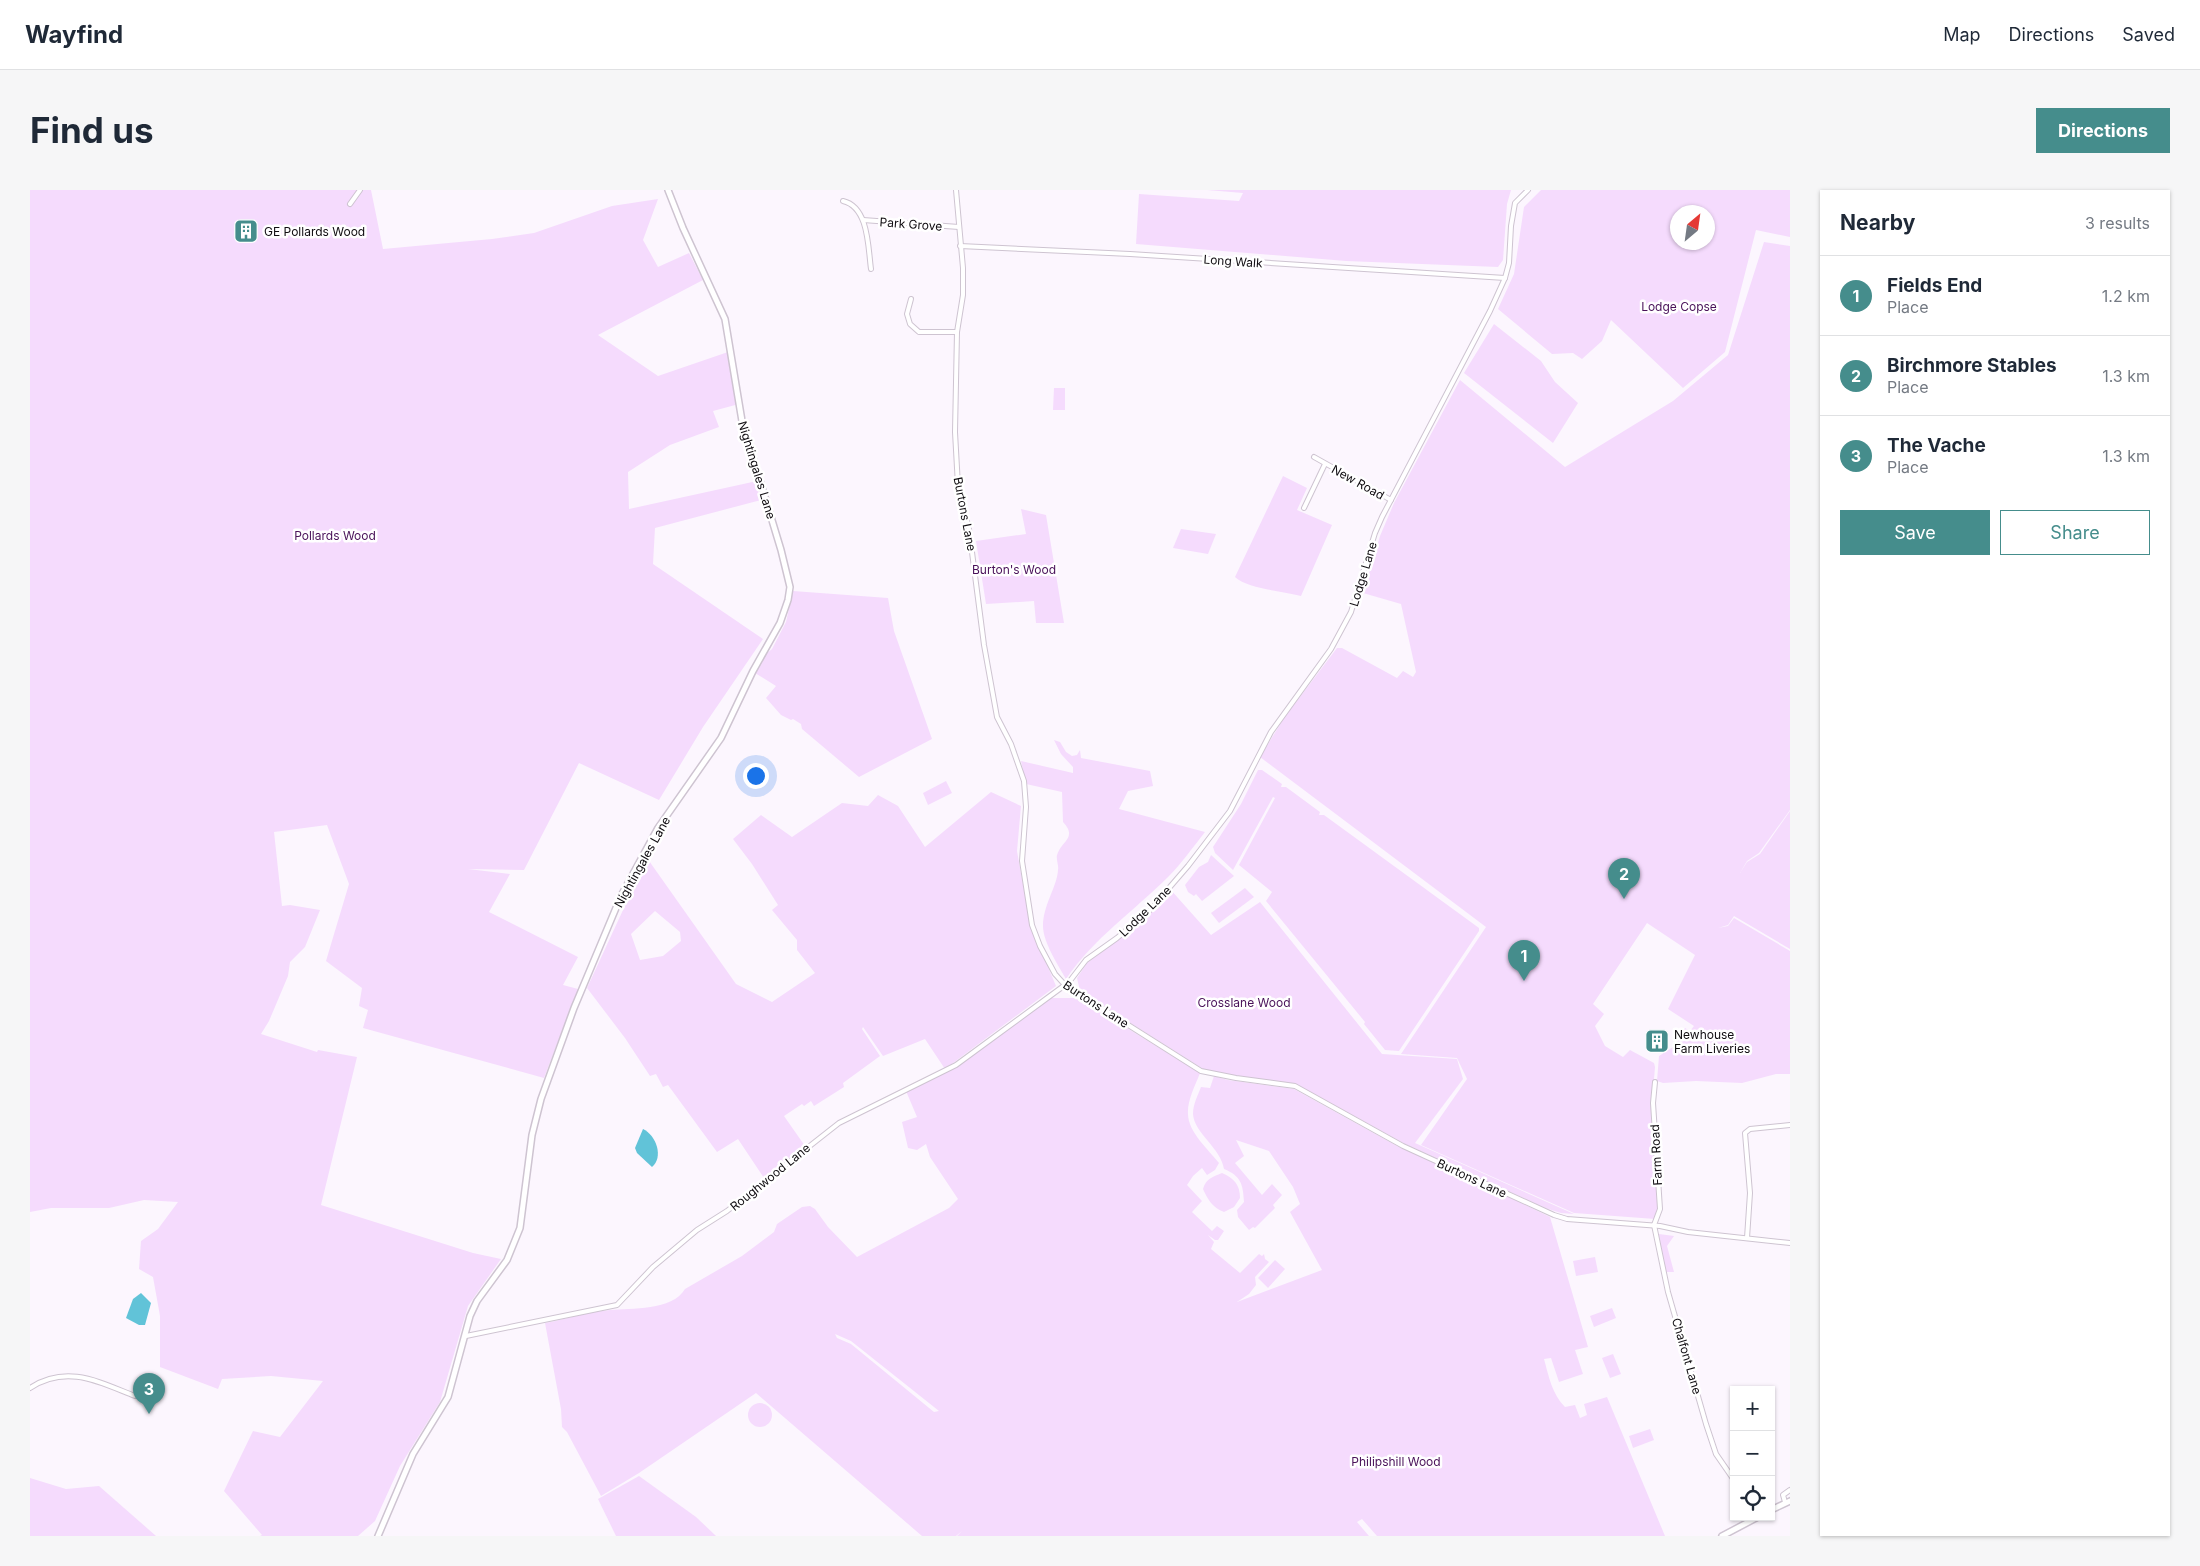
<!DOCTYPE html>
<html lang="en">
<head>
<meta charset="utf-8">
<style>
  body { margin:0; font-family:Inter,sans-serif; background:#f6f6f7; color:#1f2937 }
  .controls { position:absolute; right:15px; bottom:15px; display:grid; overflow:hidden; border-radius:0px; box-shadow:0 1px 4px #0004 }
  .controls button { width:45px; height:45px; display:grid; place-items:center; padding:0; border:0; border-bottom:1px solid #e0e1e3; background:#fff; color:#1f2937; font:25px sans-serif }
  .compass { position:absolute; left:1640px; top:15px; width:45px; height:45px; border-radius:50%; background:#fff; box-shadow:0 1px 4px #0004; rotate:29deg }
  .you { position:absolute; left:725px; top:585px; width:18px; height:18px; margin:-12px; border:4px solid #fff; border-radius:50%; background:#1a73e8; box-shadow:0 0 0 8px #1a73e833 }
  .badge { display:grid; place-items:center; width:32px; height:32px; border-radius:50%; background:#458d8c; color:#fff; font-size:16px; font-weight:700 }
  .pin { position:absolute; translate:-50% -41px; filter:drop-shadow(0 1px 2px #0008) }
  .pin::after { content:''; position:absolute; top:26px; width:18px; height:15px; background:inherit; clip-path:polygon(0 0,100% 0,50% 100%) }
  .list { margin:0; padding:0; list-style:none }
  h2 { display:flex; justify-content:space-between; align-items:center; height:65px; margin:0; padding:0 20px; font-size:21px }
  h2 small { font-size:16px; font-weight:400; color:#747a83 }
  .list li { display:grid; grid-template-columns:32px 1fr auto; gap:15px; align-items:center; box-sizing:border-box; height:80px; padding:0 20px; border-top:1px solid #e0e1e3 }
  .list b { display:block; font-size:19px; white-space:nowrap }
  .list p { margin:0; font-size:16px; white-space:nowrap; color:#747a83 }
  .list em { font-size:16px; font-style:normal; color:#747a83 }
  .actions { display:flex; gap:10px; padding:15px 20px }
  .actions a { flex:1; padding:11px 0; border:1px solid #458d8c; border-radius:0px; text-align:center; font-size:18px; color:#458d8c }
  .actions .main { background:#458d8c; color:#fff }
  .icon { flex:none; width:28px; height:28px; fill:none; stroke:currentColor; stroke-width:2; stroke-linecap:round; stroke-linejoin:round }
  .map { position:relative; flex:none; width:1760px; height:1346px; overflow:hidden; border-radius:0px }
  header { display:flex; align-items:center; gap:30px; box-sizing:border-box; height:70px; padding:0 25px; background:#fff; border-bottom:1px solid #e0e1e3 }
  header strong { font-size:24px }
  nav { display:flex; gap:28px; margin-inline-start:auto; font-size:18px }
  .intro { display:flex; align-items:center; justify-content:space-between; box-sizing:border-box; height:120px; padding:0 30px }
  h1 { margin:0; font-size:35px }
  .button { padding:12px 22px; border-radius:0px; background:#458d8c; color:#fff; font-size:18px; font-weight:700 }
  main { display:flex; gap:30px; padding:0 30px }
  aside { flex:1; background:#fff; border-radius:0px; box-shadow:0 1px 4px #0004 }
  .map>svg:first-child { display:block }
  .green { fill:#f5dbfd; fill-rule:evenodd }
  .water { fill:#61c3d8 }
  .lines { fill:none; stroke-linecap:round; stroke-linejoin:round }
  .street-casing { stroke:#cec4d1; stroke-width:6 }
  .secondary-casing { stroke:#cec4d1; stroke-width:8 }
  .street { stroke:#fff; stroke-width:4 }
  .secondary { stroke:#fff; stroke-width:5 }
  .labels { text-anchor:middle; dominant-baseline:central; stroke-width:5; stroke-linejoin:round; paint-order:stroke }
  .street-label { font-size:12px; fill:#0f0c10; stroke:#fff }
  .poi-label { font-size:12px; fill:#0f0c10; stroke:#fff; text-anchor:start }
  .park-label { font-size:12px; fill:#491159; stroke:#fff }
</style>
</head>
<body>
<header>
<strong>Wayfind</strong>
<nav><a>Map</a><a>Directions</a><a>Saved</a></nav>
</header>
<div class="intro"><h1>Find us</h1><a class="button">Directions</a></div>
<main>
<div class="map">
<svg width="1760" height="1346" viewBox="0 0 1760 1346">
  <rect width="100%" height="100%" fill="#fcf6fe"/>
  <g class="green">
    <path d="M0,0H341L353,59L462,49L504,43L582,16L628,9L613,50L628,77L659,63L673,90L568,145L628,186L698,162L709,214L683,221L689,237L640,255L598,282L599,319L727,291L731,310L625,338L623,374L733,449L673,537L629,610L549,573L494,680L438,679L480,684L459,722L548,767L533,795L548,799L514,888L333,838L338,820L329,816L332,798L296,771L319,694L297,635L244,642L252,716L260,715L290,720L275,757L260,772L258,786L239,831L231,844L287,862L288,860L327,867L291,1015L443,1063L471,1069L438,1116L410,1212L370,1276L345,1331L328,1346H230L232,1345L194,1301L223,1241L250,1247L293,1191L241,1186L192,1189L188,1199L130,1177V1126L123,1087L109,1079L111,1051L128,1039L148,1012L114,1010L79,1018H21L0,1022Z"/>
    <path d="M1177,0H1481L1477,14L1473,70L1468,77L1316,71L1106,54L1109,4L1209,11L1213,3Z"/>
    <path d="M1511,0H1760V47L1726,40L1695,162L1653,198L1581,130L1572,151L1552,169L1543,163L1522,164L1468,119L1484,84L1494,17ZM1648,22H1678V52H1648Z"/>
    <path d="M1734,52L1760,56V620L1729,663L1717,671L1710,683L1717,672L1730,664L1760,621V759L1704,726L1698,735L1688,738L1698,736L1704,728L1760,761V884H1746L1712,893L1666,891L1633,893L1627,891L1629,866L1643,857L1655,838L1660,841L1664,836L1638,819L1665,765L1617,733L1563,814L1574,824L1565,836L1575,856L1593,867L1600,860L1624,873L1625,877L1622,913L1628,1020L1625,1029L1544,1023L1391,955L1437,889L1427,868L1371,864L1456,737L1230,567L1254,528L1307,458H1312L1367,488L1373,481L1383,487L1386,482L1371,414L1333,403L1350,346L1364,313L1430,190L1535,277L1643,211L1698,165Z"/>
    <path d="M1464,134L1511,171L1525,192L1548,213L1523,253L1434,183Z"/>
    <path d="M1024,198H1035V220H1023Z"/>
    <path d="M1253,286L1277,298L1267,320L1302,335L1271,406C1252,401 1218,399 1205,387Z"/>
    <path d="M991,319L1016,325L1034,433H1006L1004,411L956,414L946,351L996,344Z"/>
    <path d="M1151,339L1186,344L1178,364L1143,358Z"/>
    <path d="M763,401L858,408L864,441L902,549L829,587L772,539L771,534L763,529L761,530L751,525L736,508L746,496L725,483L736,464L742,459L756,432Z"/>
    <path d="M1024,550L1030,552L1036,562L1042,566L1047,565L1050,560L1051,568L1120,581L1123,596L1098,601L1089,619L1175,642C1163,657 1152,673 1139,686C1104,721 1064,748 1036,789C1028,775 1013,752 1013,736C1013,715 1027,697 1028,680C1029,676 1026,670 1027,665C1031,651 1048,648 1033,632L1032,602L996,594L991,571L1043,583V577L1031,564Z"/>
    <path d="M1228,580H1232L1252,594L1251,597H1256L1290,622L1289,625H1294L1449,738V741L1369,861L1355,860L1334,834L1335,832L1236,711L1242,702L1209,675L1245,608L1243,607L1203,680L1185,663L1183,657L1211,614Z"/>
    <path d="M916,591L922,603L898,615L893,603Z"/>
    <path d="M961,602L991,616L987,661L1000,734L1026,796L915,879L895,849L853,866L833,837L832,839L850,866L813,893L814,897L784,916L781,911L774,916L772,914L754,926L775,956L734,988L708,949L687,962L638,895L633,897L626,884L620,886L595,848L557,798L617,668L706,794L742,812L785,783L767,760V750L742,720L748,715L722,674L703,649L731,625L762,647L812,613L838,616L848,605L868,616L895,657ZM625,721L650,742L651,751L633,766L610,770L601,744Z"/>
    <path d="M1181,665L1204,686L1172,711L1166,704L1164,706L1158,702L1155,695L1169,677L1178,672Z"/>
    <path d="M1215,698L1224,707L1189,733L1181,723Z"/>
    <path d="M1140,699L1181,745L1230,712L1352,864L1427,869L1433,889L1385,953L1544,1024L1531,1023L1515,1018L1375,954L1266,894L1205,886L1173,879L1050,801L1047,788L1057,773L1121,721Z"/>
    <path d="M1020,808H1048L1170,883C1165,896 1157,911 1158,924C1158,942 1179,960 1189,973L1185,980L1177,985L1172,978L1163,986L1157,995L1172,1011L1162,1022L1182,1041L1187,1036L1194,1041L1188,1050H1185L1178,1045L1184,1052L1181,1059L1210,1083L1229,1064L1232,1066L1234,1064L1235,1069L1239,1072L1225,1087L1226,1095L1219,1104L1207,1112L1292,1080L1260,1022L1270,1014L1263,997L1239,961L1206,950L1214,966L1205,973L1232,1005L1242,994L1252,1005L1243,1015L1245,1018L1225,1038L1223,1037L1219,1040L1208,1027L1207,1020L1214,1012C1213,994 1211,986 1194,979C1191,958 1164,943 1163,924C1163,914 1168,905 1171,897L1180,898L1184,886L1198,890L1264,899L1367,956L1453,994L1520,1027L1558,1157L1545,1160L1553,1184L1529,1192L1521,1168L1514,1169C1519,1187 1522,1204 1535,1217L1545,1215L1550,1228L1557,1225L1554,1214L1577,1207L1635,1346H1347L1332,1329L1327,1332L1339,1346H927L932,1341L926,1346H892L726,1203L609,1283L571,1306L537,1242L532,1237L531,1219L515,1133C536,1129 558,1122 580,1120C601,1118 642,1121 655,1099L712,1066L744,1042L747,1034L772,1017L780,1016L785,1019L798,1037L827,1067L919,1018L928,1009L900,967L896,954L887,960L878,958L872,932L887,927L876,901L925,878ZM805,1144L821,1151L909,1221L904,1222L821,1154L807,1148Z"/>
    <path d="M1192,983C1204,988 1210,995 1210,1008L1204,1017L1194,1022C1183,1018 1178,1010 1173,999C1176,989 1182,987 1192,983Z"/>
    <path d="M1629,1044L1644,1046L1637,1056L1644,1082H1636L1628,1049Z"/>
    <path d="M1565,1067L1568,1082L1546,1086L1543,1071Z"/>
    <path d="M1245,1070L1255,1079L1238,1098L1228,1088Z"/>
    <path d="M1582,1118L1586,1128L1564,1137L1560,1126Z"/>
    <path d="M1583,1164L1591,1184L1580,1188L1572,1168Z"/>
    <circle cx="730" cy="1225" r="12"/>
    <path d="M1620,1239L1624,1250L1603,1258L1599,1246Z"/>
    <path d="M609,1286L666,1327L686,1346H586L568,1309Z"/>
    <path d="M0,1288L36,1299L69,1296L126,1346H0Z"/>
  </g>
  <g class="water">
    <path d="M613,939C626,945 634,967 622,977L607,963L605,958Z"/>
    <path d="M111,1103L121,1113L115,1135H109L96,1128L103,1109Z"/>
  </g>
  <g class="lines">
    <g class="street-casing">
      <g id="street">
        <path d="M926,0L933,78V105L927,142L925,242L928,296L939,339L954,455L967,527L981,554L994,591L996,617L992,671L1002,735L1010,756L1025,784L1035,795L1171,881L1206,888L1265,896L1373,956L1524,1025L1537,1029L1630,1036L1658,1042L1760,1053"/>
        <path d="M813,11C839,17 838,58 841,79"/>
        <path d="M320,14L330,0"/>
        <path d="M833,30L929,37"/>
        <path d="M930,56L1100,64L1475,88"/>
        <path d="M881,109L877,124L880,134L889,142H927"/>
        <path d="M1284,267L1361,310"/>
        <path d="M1274,318L1295,274"/>
        <path d="M1036,796L1056,770L1087,748L1120,720L1158,676L1200,621L1241,542L1301,459L1321,422L1345,343L1352,327L1460,121L1475,88L1479,73L1481,36L1485,13L1498,0"/>
        <path d="M1624,1035L1638,1102L1676,1234L1686,1264L1704,1290"/>
        <path d="M1624,1035L1630,1019L1623,913L1625,892"/>
        <path d="M1717,1048L1720,1003L1715,943L1720,939L1760,935"/>
        <path d="M436,1146L587,1115L623,1077L667,1040L697,1021L809,933L926,875L1035,795"/>
        <path d="M0,1198C37,1174 69,1192 105,1206"/>
        <path d="M1755,1312L1753,1305L1760,1300"/>
      </g>
    </g>
    <g class="secondary-casing">
      <g id="secondary">
        <path d="M1741,1320L1760,1311"/>
        <path d="M348,1346L383,1264L418,1207L440,1126L447,1111L477,1070L490,1038L502,945L511,909L544,818L591,706L628,638L691,548L723,481L750,433L758,410L760,397L751,360L712,231L695,129L653,38L638,0"/>
        <path d="M1692,1346L1728,1327"/>
      </g>
    </g>
    <use href="#street" class="street"/>
    <use href="#secondary" class="secondary"/>
  </g>
  <defs>
    <g id="building-square" transform="scale(1.25)"><rect x="-9" y="-9" width="18" height="18" rx="4" fill="#458d8c" stroke="#fff"/><path d="M-4-6H4V6H1V3H-1V6H-4ZM-2.5-4.3h1.7v1.8h-1.7ZM.8-4.3h1.7v1.8H.8ZM-2.5-1h1.7V.8h-1.7ZM.8-1h1.7V.8H.8Z" fill="#fff"/></g>
  </defs>
  <g fill-rule="evenodd">
    <use href="#building-square" x="216" y="41"/>
    <use href="#building-square" x="1627" y="851"/>
  </g>
  <g class="labels">
    <g class="street-label">
      <text transform="translate(881 34) rotate(4)">Park Grove</text>
      <text transform="translate(1203 71) rotate(4)">Long Walk</text>
      <text transform="translate(727 280) rotate(73)">Nightingales Lane</text>
      <text transform="translate(1328 292) rotate(29)">New Road</text>
      <text transform="translate(935 324) rotate(79)">Burtons Lane</text>
      <text transform="translate(1333 384) rotate(-73)">Lodge Lane</text>
      <text transform="translate(612 672) rotate(-61)">Nightingales Lane</text>
      <text transform="translate(1115 721) rotate(-44)">Lodge Lane</text>
      <text transform="translate(1066 814) rotate(33)">Burtons Lane</text>
      <text transform="translate(1626 965) rotate(-93)">Farm Road</text>
      <text transform="translate(740 987) rotate(-39)">Roughwood Lane</text>
      <text transform="translate(1442 988) rotate(25)">Burtons Lane</text>
      <text transform="translate(1657 1166) rotate(74)">Chalfont Lane</text>
    </g>
    <g class="poi-label">
      <text x="234" y="41">GE Pollards Wood</text>
      <text x="1644" y="844">Newhouse<tspan x="1644" dy="14">Farm Liveries</tspan></text>
    </g>
    <g class="park-label">
      <text x="1649" y="116">Lodge Copse</text>
      <text x="305" y="345">Pollards Wood</text>
      <text x="984" y="379">Burton's Wood</text>
      <text x="1214" y="812">Crosslane Wood</text>
      <text x="1366" y="1271">Philipshill Wood</text>
    </g>
  </g>
</svg>
<div class="controls">
<button>+</button>
<button>−</button>
<button><svg class="icon" aria-label="locate" viewBox="0 0 24 24"><circle cx="12" cy="12" r="6"/><path d="M12 2v4M12 18v4M2 12h4M18 12h4"/></svg></button>
</div>
<svg class="compass" viewBox="-18 -18 36 36"><path d="M0-13l5 13h-10z" fill="#e53935"/><path d="M0 13l5-13h-10z" fill="#747a83"/></svg>
<div class="you"></div>
<div class="pin badge" style="left:1494px;top:791px">1</div>
<div class="pin badge" style="left:1594px;top:709px">2</div>
<div class="pin badge" style="left:119px;top:1224px">3</div>
</div>
<aside>
<h2>Nearby<small>3 results</small></h2>
<ul class="list">
<li><span class="badge">1</span><div><b>Fields End</b><p>Place</p></div><em>1.2 km</em></li>
<li><span class="badge">2</span><div><b>Birchmore Stables</b><p>Place</p></div><em>1.3 km</em></li>
<li><span class="badge">3</span><div><b>The Vache</b><p>Place</p></div><em>1.3 km</em></li>
</ul>
<div class="actions"><a class="main">Save</a><a>Share</a></div>
</aside>
</main>
</body>
</html>
